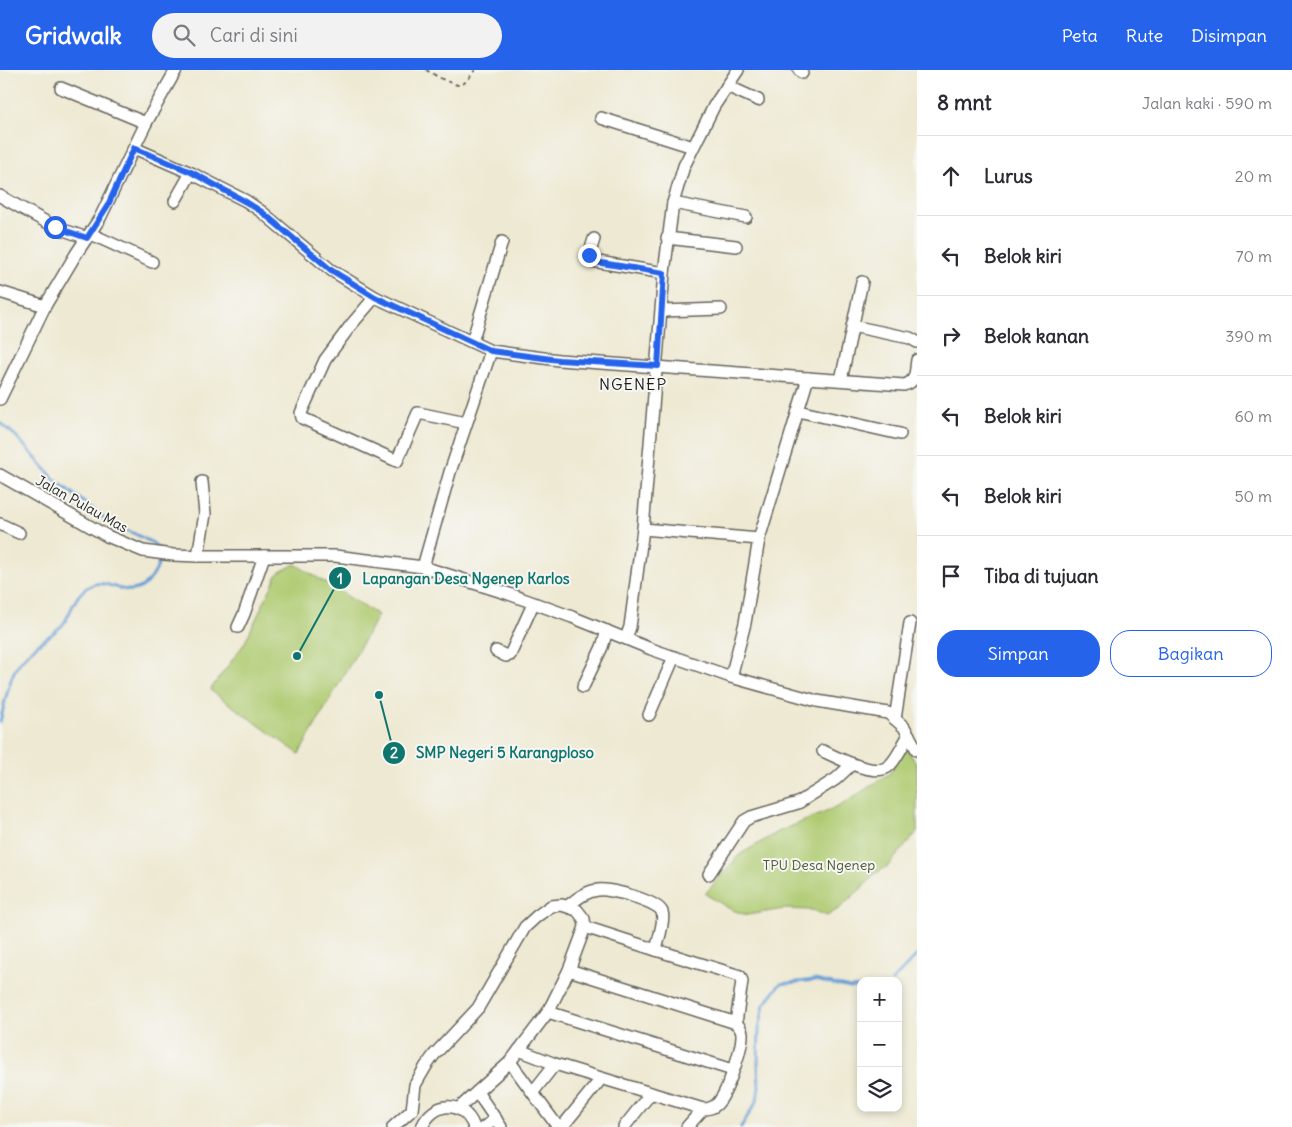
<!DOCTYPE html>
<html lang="id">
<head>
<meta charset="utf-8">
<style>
  body { margin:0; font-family:Delius,sans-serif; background:#f2f2f3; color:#2b2b33 }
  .controls { position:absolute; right:15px; bottom:15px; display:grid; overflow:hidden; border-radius:10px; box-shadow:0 2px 8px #0003 }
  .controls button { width:45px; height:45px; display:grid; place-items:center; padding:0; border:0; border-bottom:1px solid #e1e1e2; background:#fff; color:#2b2b33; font:25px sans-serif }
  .stop { position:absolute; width:15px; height:15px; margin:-11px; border:4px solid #2563eb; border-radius:50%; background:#fff }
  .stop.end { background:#2563eb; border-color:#fff; box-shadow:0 1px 5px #0008 }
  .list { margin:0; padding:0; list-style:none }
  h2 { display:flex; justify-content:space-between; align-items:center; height:65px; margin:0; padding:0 20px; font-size:21px }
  h2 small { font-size:16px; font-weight:400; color:#7c7c81 }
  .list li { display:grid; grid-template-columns:32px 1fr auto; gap:15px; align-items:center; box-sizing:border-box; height:80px; padding:0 20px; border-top:1px solid #e1e1e2 }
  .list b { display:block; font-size:19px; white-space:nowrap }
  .list em { font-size:16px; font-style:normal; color:#7c7c81 }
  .actions { display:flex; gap:10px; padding:15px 20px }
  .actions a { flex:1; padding:11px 0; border:1px solid #2563eb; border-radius:20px; text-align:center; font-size:18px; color:#2563eb }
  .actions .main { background:#2563eb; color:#fff }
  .icon { flex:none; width:28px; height:28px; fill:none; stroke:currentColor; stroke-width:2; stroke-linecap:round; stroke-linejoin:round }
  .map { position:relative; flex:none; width:917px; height:1057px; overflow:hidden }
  header { display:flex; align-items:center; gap:30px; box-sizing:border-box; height:70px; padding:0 25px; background:#2563eb; color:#fff }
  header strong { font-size:24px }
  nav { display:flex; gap:28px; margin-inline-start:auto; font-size:18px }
  .search { width:350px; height:45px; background:#f2f2f3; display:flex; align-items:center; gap:12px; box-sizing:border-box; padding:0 18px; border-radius:28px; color:#7c7c81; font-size:19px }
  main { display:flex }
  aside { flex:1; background:#fff }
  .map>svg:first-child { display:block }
  .green { fill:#afcb71; stroke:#667446 }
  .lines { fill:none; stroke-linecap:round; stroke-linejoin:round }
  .stream { stroke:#679fd5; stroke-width:3 }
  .minor-casing { stroke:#66645c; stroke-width:14 }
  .path { stroke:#66645c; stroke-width:2; stroke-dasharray:4 4; stroke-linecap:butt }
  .minor { stroke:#fff; stroke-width:11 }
  .route { stroke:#2563eb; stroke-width:6 }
  .labels { text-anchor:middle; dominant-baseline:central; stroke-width:4; stroke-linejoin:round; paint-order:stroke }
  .street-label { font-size:14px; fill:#1c1c1c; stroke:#f6f6f2 }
  .park-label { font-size:14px; fill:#4f593a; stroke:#f6f6f2 }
  .quarter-label { font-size:16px; letter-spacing:1px; fill:#1c1c1c; stroke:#f6f6f2 }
  .leader { fill:none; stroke:#0f766e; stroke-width:2 }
  .callout-dot { fill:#0f766e; stroke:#f6f6f2; stroke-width:2 }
  .mark-label { font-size:15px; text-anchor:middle; font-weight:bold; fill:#fff }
  .callout-label { font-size:15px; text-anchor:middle; font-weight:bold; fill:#0f766e; stroke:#f6f6f2; stroke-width:4; stroke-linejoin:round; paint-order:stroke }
</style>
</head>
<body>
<header>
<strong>Gridwalk</strong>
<div class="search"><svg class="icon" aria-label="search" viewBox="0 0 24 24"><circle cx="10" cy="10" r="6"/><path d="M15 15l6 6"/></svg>Cari di sini</div>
<nav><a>Peta</a><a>Rute</a><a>Disimpan</a></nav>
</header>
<main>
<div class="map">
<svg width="917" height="1057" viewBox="0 0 917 1057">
  <rect width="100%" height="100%" fill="#f6f6f2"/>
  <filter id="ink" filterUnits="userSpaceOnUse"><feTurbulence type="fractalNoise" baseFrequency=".02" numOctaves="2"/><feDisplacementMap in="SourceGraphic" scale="10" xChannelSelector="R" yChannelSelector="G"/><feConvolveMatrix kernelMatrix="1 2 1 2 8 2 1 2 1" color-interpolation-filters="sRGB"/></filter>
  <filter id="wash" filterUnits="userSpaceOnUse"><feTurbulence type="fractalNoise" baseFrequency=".0096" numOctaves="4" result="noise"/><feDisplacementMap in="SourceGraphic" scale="20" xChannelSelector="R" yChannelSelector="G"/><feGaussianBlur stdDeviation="1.12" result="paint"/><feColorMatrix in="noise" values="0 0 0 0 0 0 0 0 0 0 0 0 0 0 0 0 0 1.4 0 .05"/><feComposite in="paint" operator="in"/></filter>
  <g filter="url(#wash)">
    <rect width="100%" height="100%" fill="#eee9d2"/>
    <g class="green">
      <path d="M295,494L378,545L299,684L210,620L244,574L278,503Z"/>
      <path d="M905,674L917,696V762L888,796L873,805L868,812L840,838L827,846L812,840L784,839L747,845L732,840L705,824L739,785L778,762L840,736L890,703Z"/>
    </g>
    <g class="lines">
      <g class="stream">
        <path d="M0,353L16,366L55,410L107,450L153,473L158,479"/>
        <path d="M0,652C4,637 8,613 15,600C19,592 28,583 35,577C44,568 57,563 64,553C72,541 75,523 90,516C110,505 130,537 152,507C157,500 160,493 159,485"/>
        <path d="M892,911L917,885"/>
        <path d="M741,1057L757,1031L759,1017L758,995L759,959L764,935L780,914L815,910L850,918L861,917"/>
      </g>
    </g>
  </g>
  <g filter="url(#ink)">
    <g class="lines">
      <g class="minor-casing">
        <g id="minor">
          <path d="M799,0L802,3"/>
          <path d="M727,16L758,30"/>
          <path d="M61,18L146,53"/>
          <path d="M601,48L693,77"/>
          <path d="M134,78L191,103L246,131L262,142L331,200L375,227L491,281L559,290L904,315C917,312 915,302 917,290"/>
          <path d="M0,126L55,157L87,168"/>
          <path d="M175,131L191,103"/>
          <path d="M673,133L746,147"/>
          <path d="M91,164L152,192"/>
          <path d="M667,168L736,176"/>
          <path d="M594,169L589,185L592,191L664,203"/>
          <path d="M0,222L45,236"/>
          <path d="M375,227L351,255L325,290L301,343L302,348L397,391L418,343L466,353"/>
          <path d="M662,241L721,239"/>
          <path d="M852,256L910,268L917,272"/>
          <path d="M472,272L502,172"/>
          <path d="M841,310L862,212"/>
          <path d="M0,329L45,236L76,184L100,148L146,53L176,0"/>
          <path d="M798,341L900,364"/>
          <path d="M0,405L107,466L143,481L173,485L198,486H335L423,497L509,524L572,547L651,579L731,607L817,631L888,643L904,657L917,680"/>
          <path d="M0,454L19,463"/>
          <path d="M643,459L759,469"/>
          <path d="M198,486L205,444L202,412"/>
          <path d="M423,497L450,402L491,281"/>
          <path d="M238,557L244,544L264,486"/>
          <path d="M626,568L630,557L643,459L664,203L673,133L684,96L714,36L738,0"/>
          <path d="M496,581L506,586L510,585L533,534"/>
          <path d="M731,607L745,553L759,469L808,308"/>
          <path d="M583,617L602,577L607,561"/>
          <path d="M649,645L674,587"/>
          <path d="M895,649L910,553"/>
          <path d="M823,681C838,688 877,709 890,695C898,687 903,674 909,665"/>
          <path d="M709,804L744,751L751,747L798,733L836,709L852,694"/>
          <path d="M585,857L656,880"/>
          <path d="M569,900L736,953"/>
          <path d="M548,942L733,1000"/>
          <path d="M519,980L555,994L703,1039C708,1039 713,1038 717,1034C727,1024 743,977 742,963C741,959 739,956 736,953L742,911L740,906L656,880C658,871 665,849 662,842C658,831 609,818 598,820C586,821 576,829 568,836"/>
          <path d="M510,992L558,1057"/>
          <path d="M477,1022L501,1057"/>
          <path d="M533,1022L555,994"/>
          <path d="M393,1057L412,1040L415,1015L426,996L434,985L478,938L525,857L537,846L551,836L562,835L577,840L584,849L585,857L569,900L548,942L510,992L458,1039"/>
          <path d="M422,1057C433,1031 463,1029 474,1057"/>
          <path d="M484,1057L496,1049"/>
          <path d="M562,1057L601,1009"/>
          <path d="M624,1057L651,1023"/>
          <path d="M687,1057L703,1039"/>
        </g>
      </g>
      <path class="path" d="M426,0C433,4 453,16 460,15C467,13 471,5 475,0"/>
      <use href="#minor" class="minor"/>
    </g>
  </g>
  <g class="lines" filter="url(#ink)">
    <path class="route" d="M55,157L87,168L108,135L134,78L191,102L246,132L262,142L331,200L375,227L491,281L559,290L658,296L664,203L595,192L590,190L589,185"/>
  </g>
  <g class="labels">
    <g class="street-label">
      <text transform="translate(82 434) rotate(29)">Jalan Pulau Mas</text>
    </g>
    <g class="park-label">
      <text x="819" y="795">TPU Desa Ngenep</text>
    </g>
    <g class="quarter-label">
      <text x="633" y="314">NGENEP</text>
    </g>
  </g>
  <path class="leader" d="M297 586L340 508M379 625L394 683"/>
  <g class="callout-dot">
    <circle cx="297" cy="586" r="5"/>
    <circle cx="379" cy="625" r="5"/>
    <circle cx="340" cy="508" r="12"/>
    <circle cx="394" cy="683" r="12"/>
  </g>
  <g class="mark-label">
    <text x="340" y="514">1</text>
    <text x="394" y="688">2</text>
  </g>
  <g class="callout-label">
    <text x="466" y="514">Lapangan Desa Ngenep Karlos</text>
    <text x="505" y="688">SMP Negeri 5 Karangploso</text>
  </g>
</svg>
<div class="controls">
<button>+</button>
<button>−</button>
<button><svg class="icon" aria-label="layers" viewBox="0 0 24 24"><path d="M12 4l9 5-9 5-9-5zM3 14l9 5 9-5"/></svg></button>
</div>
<div class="stop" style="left:55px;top:157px"></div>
<div class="stop end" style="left:589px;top:185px"></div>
</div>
<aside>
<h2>8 mnt<small>Jalan kaki · 590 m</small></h2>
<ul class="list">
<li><svg class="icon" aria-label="ahead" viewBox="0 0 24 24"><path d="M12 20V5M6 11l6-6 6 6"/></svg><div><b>Lurus</b></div><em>20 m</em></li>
<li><svg class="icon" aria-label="left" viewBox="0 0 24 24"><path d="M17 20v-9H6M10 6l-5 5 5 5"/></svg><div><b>Belok kiri</b></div><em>70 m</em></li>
<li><svg class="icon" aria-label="right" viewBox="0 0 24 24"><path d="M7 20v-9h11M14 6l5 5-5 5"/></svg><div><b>Belok kanan</b></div><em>390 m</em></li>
<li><svg class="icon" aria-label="left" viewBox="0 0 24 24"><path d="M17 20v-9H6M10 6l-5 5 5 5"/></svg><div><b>Belok kiri</b></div><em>60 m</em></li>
<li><svg class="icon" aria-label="left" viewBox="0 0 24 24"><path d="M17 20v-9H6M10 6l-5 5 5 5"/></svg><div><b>Belok kiri</b></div><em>50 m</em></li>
<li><svg class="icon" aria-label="arrive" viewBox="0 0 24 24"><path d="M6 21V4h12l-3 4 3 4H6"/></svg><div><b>Tiba di tujuan</b></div></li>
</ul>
<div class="actions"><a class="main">Simpan</a><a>Bagikan</a></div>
</aside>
</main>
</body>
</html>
